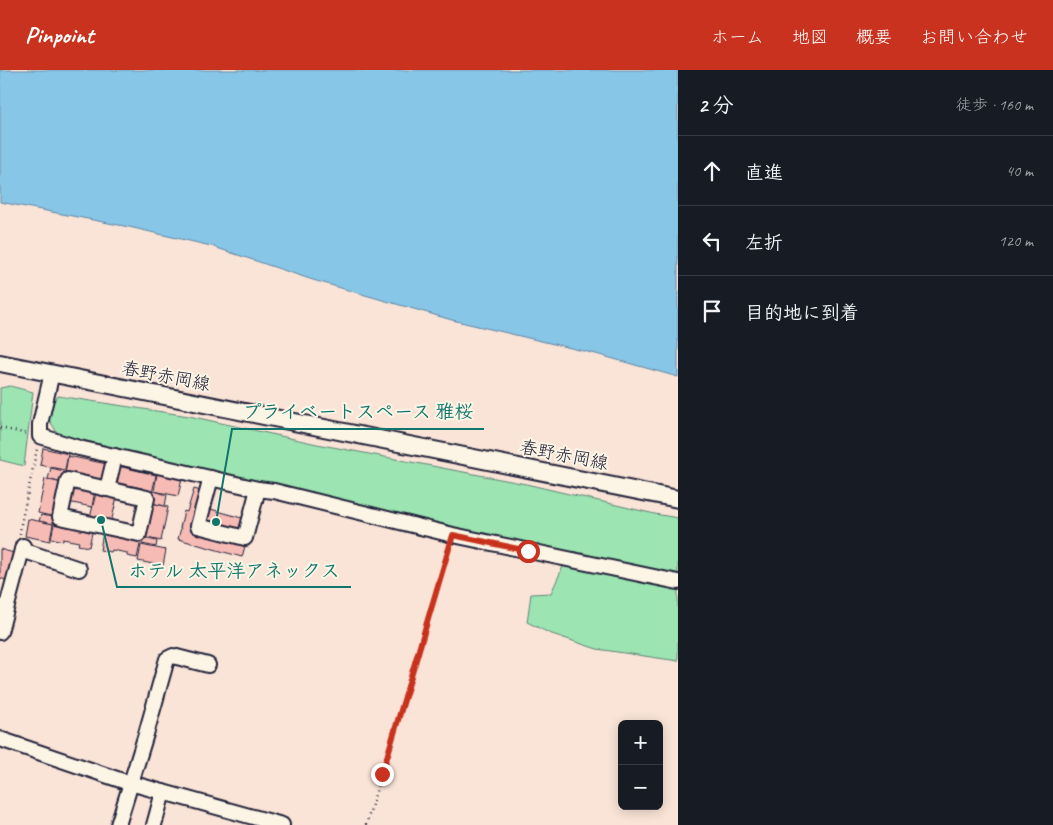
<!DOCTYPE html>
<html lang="ja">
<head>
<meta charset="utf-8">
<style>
  body { margin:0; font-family:Caveat,"Klee One",sans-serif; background:#20242c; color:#f1f3f6 }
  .controls { position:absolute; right:15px; bottom:15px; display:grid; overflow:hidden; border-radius:8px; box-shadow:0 2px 12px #0003 }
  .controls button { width:45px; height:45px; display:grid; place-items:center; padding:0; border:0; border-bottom:1px solid #363941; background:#171b24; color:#f1f3f6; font:25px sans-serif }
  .stop { position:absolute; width:15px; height:15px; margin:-11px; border:4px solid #c8321e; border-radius:50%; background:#fff }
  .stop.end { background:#c8321e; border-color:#fff; box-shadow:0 1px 5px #0008 }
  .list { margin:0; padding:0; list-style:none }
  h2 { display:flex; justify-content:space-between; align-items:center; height:65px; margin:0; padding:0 20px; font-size:21px }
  h2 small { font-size:16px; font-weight:400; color:#9ea1a6 }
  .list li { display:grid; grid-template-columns:32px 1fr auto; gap:15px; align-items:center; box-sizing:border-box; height:70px; padding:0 20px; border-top:1px solid #363941 }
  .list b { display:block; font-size:19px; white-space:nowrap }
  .list em { font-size:16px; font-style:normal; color:#9ea1a6 }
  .icon { flex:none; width:28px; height:28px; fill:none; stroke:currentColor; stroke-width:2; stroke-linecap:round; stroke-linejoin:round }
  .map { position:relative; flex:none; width:678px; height:755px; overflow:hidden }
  header { display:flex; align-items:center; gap:30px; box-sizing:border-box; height:70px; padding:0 25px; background:#c8321e; color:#fff }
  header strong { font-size:24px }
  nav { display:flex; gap:28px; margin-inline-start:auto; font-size:18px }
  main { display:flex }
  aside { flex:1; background:#171b24 }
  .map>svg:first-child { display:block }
  .green { fill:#9ce4b2; stroke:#5f8376 }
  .water { fill:#87c6e7; stroke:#5f84a2 }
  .building { fill:#f7bbb5; stroke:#22223b }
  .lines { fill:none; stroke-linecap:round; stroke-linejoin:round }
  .minor-casing { stroke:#22223b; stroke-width:18 }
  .major-casing { stroke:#22223b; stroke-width:20 }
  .path { stroke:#22223b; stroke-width:2.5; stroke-dasharray:1 4; stroke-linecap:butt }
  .minor { stroke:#fcf5e5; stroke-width:14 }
  .major { stroke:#fcf5e5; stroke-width:16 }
  .route { stroke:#c8321e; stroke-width:6 }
  .labels { text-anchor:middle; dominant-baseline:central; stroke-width:4; stroke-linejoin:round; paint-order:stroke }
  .street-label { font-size:18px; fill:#22223b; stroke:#fcf5e5 }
  .leader { fill:none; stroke:#0f766e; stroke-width:2 }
  .callout-dot { fill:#0f766e; stroke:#fcf5e5; stroke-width:2 }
  .callout-label { font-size:19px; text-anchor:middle; font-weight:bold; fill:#0f766e; stroke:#fcf5e5; stroke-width:4; stroke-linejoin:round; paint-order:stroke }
</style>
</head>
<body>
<header>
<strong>Pinpoint</strong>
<nav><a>ホーム</a><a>地図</a><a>概要</a><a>お問い合わせ</a></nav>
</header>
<main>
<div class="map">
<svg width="678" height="755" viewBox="0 0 678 755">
  <rect width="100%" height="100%" fill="#fae4d7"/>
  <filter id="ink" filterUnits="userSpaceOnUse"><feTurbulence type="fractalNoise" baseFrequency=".02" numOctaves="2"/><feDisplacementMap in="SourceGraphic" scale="10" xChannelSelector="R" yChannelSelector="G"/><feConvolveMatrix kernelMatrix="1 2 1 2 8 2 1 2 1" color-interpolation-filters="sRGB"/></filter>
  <g filter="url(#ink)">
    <g class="green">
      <path d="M10,316L33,322L24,396L0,390V318Z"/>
      <path d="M58,326L189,346L317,374L526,414L655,444L678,448V591L597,579L549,563L527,552L531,524L551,523L566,490L429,454L58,364L48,348L52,334Z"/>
    </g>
    <path class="water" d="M0,0H678V307L596,284L452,250L313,210L211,176L129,157L0,132Z"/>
    <g class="building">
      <path d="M43,378L68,384L65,400L40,395Z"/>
      <path d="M68,386L107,394L103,412L92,410V407L77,404L76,406L65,404Z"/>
      <path d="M118,396L156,405L152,423L142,421V418L127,415L126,417L114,415Z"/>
      <path d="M51,398L64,401L62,413L48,409Z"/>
      <path d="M157,404L182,409L178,426L154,421Z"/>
      <path d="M45,409L62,413L55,447L38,443Z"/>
      <path d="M71,415L95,420L92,437L68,432Z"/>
      <path d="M194,419L201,421L197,435L252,451L242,487L178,469L181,458H180L184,441L187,442Z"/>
      <path d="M154,421L167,425L165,436L151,433Z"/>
      <path d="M96,423L117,427L111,453L90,448Z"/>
      <path d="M151,433L168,437L161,471L143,467Z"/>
      <path d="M41,445L54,447L53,454L39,451Z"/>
      <path d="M28,449L53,454L50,471L25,466Z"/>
      <path d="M55,450L93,458L89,477L78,475L79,472L63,469V471L51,468Z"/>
      <path d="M103,462L141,470L137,488L127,486V483L112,480L111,482L100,480Z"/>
      <path d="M143,468L157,471L156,477L142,474Z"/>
      <path d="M141,475L166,480L163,496L138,491Z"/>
      <path d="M0,479L17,484L9,511L0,508Z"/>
    </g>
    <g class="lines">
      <g class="minor-casing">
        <g id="minor">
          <path d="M52,303L40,354V366L79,378L258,419L274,421L453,465L678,512"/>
          <path d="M211,408L198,456L245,468L258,419"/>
          <path d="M68,410L147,428L139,464L60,447Z"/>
          <path d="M107,419L115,386"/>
          <path d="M22,480L79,499"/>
          <path d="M0,562L23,476"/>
          <path d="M0,669L123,711L282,755"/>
          <path d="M118,755L146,664L167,589L173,586L208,595"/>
          <path d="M154,755L163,722"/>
        </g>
      </g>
      <g class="major-casing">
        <path id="major" d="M0,293L678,429"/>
      </g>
      <g class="path">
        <path d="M0,358L28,364"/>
        <path d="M20,464L21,454L37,379"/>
        <path d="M366,755L449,476"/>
      </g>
      <use href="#minor" class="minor"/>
      <use href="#major" class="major"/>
    </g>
  </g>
  <g class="lines" filter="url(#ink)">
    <path class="route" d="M382,704L453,465L528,481"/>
  </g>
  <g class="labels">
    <g class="street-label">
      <text transform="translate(166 306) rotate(11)">春野赤岡線</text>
      <text transform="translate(564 385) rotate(11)">春野赤岡線</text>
    </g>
  </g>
  <path class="leader" d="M216 452L232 359H484M101 450L117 517H351"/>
  <g class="callout-dot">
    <circle cx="216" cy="452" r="5"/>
    <circle cx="101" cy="450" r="5"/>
  </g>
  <g class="callout-label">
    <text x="358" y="348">プライベートスペース 雅桜</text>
    <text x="234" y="507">ホテル 太平洋アネックス</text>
  </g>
</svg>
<div class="controls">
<button>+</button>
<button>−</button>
</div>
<div class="stop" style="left:528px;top:481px"></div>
<div class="stop end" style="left:382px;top:704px"></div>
</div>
<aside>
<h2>2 分<small>徒歩 · 160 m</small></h2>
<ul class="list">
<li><svg class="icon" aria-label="ahead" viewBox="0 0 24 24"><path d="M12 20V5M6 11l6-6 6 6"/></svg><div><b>直進</b></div><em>40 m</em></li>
<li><svg class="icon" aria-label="left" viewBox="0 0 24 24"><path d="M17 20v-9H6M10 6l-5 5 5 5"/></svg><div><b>左折</b></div><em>120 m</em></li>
<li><svg class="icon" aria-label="arrive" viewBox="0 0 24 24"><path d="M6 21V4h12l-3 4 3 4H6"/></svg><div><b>目的地に到着</b></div></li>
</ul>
</aside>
</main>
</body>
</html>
